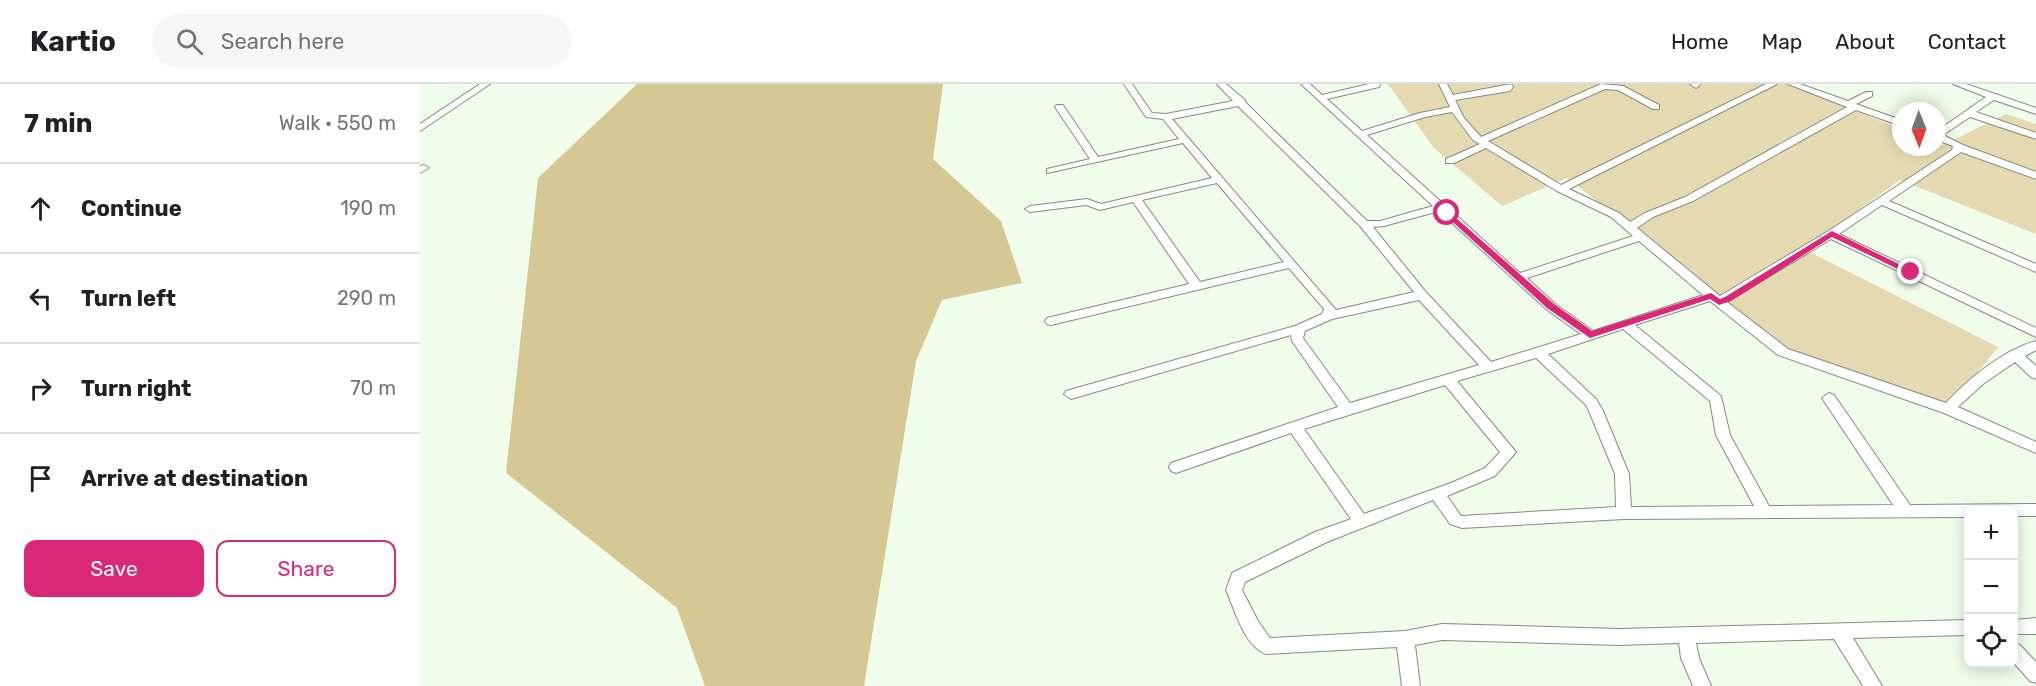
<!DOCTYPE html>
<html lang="en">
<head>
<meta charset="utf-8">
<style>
  body { margin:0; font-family:Rubik,sans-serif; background:#f6f6f6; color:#202124 }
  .controls { position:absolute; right:18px; bottom:18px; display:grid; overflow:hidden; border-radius:12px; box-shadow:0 3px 15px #0003 }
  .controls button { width:54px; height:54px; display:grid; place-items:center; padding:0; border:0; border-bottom:2px solid #e0e0e0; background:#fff; color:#202124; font:30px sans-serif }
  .compass { position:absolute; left:1472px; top:18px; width:54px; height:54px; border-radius:50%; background:#fff; box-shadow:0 3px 15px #0003; rotate:179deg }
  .stop { position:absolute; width:18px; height:18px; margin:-14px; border:4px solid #db2777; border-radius:50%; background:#fff }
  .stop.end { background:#db2777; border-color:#fff; box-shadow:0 2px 6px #0008 }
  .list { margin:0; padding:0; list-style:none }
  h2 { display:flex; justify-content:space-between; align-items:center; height:78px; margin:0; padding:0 24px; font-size:26px }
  h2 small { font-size:20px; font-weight:400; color:#757577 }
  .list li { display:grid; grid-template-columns:39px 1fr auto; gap:18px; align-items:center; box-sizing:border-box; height:90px; padding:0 24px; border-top:2px solid #e0e0e0 }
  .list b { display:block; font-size:22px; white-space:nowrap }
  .list em { font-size:20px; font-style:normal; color:#757577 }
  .actions { display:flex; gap:12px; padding:18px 24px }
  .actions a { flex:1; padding:14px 0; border:2px solid #db2777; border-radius:12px; text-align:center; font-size:21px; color:#db2777 }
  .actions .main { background:#db2777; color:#fff }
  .icon { flex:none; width:33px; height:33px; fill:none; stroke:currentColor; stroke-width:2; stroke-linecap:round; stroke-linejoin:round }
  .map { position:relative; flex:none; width:1616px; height:602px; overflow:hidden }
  header { display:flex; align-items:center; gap:36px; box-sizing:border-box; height:84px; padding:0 30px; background:#fff; border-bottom:2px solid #e0e0e0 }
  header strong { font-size:28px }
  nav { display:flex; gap:33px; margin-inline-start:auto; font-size:21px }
  .search { width:420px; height:54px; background:#f6f6f6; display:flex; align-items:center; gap:15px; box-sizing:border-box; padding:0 21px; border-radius:33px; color:#757577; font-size:22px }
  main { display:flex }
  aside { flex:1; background:#fff }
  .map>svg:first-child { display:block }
  .green { fill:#e4d9b1 }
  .forest { fill:#d6c894 }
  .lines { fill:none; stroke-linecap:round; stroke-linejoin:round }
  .minor-casing { stroke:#838d7e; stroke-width:2 }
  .minor { fill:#fff; fill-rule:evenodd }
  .route { fill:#db2777 }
</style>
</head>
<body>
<header>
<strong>Kartio</strong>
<div class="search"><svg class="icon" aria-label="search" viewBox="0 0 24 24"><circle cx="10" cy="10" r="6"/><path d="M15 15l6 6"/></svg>Search here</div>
<nav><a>Home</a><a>Map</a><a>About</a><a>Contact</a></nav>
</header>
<main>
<aside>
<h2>7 min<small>Walk · 550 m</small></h2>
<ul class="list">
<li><svg class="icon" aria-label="ahead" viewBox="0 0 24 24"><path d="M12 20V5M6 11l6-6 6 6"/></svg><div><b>Continue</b></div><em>190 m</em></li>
<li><svg class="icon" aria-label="left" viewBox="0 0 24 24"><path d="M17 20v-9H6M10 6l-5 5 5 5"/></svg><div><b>Turn left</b></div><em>290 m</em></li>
<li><svg class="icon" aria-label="right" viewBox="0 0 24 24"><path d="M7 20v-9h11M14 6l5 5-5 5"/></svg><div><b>Turn right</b></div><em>70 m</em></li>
<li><svg class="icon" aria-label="arrive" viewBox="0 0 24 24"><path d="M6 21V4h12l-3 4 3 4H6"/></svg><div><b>Arrive at destination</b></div></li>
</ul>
<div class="actions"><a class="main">Save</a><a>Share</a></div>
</aside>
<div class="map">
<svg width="1616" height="602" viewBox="0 0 1616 602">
  <rect width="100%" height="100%" fill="#f1fdeb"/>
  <path class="green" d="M968,0H1367L1481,45V63H1517V59L1523,61L1586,30L1616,40V150L1480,96L1384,165L1578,263L1529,325L1368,265L1147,94L1082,122L1014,64Z"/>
  <path class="forest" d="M217,0H523L513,75L581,137L602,199L522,216L496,277L444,602H285L257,524L86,389L118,94Z"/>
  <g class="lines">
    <g class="minor-casing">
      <g id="minor">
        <path d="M60,0H70L0,47V40Z"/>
        <path d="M704,0H712L732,29L746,30L813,17L797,0H806L825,16L826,19L947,137H960L1013,122L881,0H890L902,11L949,0H960L959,3L907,15L942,47L1000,29L1030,23L1019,0H1027L1033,11L1091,0L1093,3L1090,7L1035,16L1044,34L1061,53L1181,0L1203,2L1239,21V25H1233L1198,6L1185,5L1068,57L1141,101L1346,0H1357L1149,105L1199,129L1210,138L1225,129L1265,113L1427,23L1368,0H1380L1428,17L1446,8H1452V12L1436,20L1481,36V42L1436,26L1273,117L1233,133L1217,144L1300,212L1407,148L1532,66L1533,62L1517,56V47L1566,13L1533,0H1546L1616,24V30L1574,16L1556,28L1616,49V55L1550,33L1523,51L1543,61L1616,88V95L1541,68L1469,117L1616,180V188L1462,121L1419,150L1616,244V253L1411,155L1307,218L1368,265L1526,319C1548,295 1585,265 1616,257V266L1605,272L1616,282V295L1611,293L1595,278L1563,300L1538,323L1616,358V369L1524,329L1358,271L1290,217L1215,241L1301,312L1310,351L1349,422L1473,421L1402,314L1409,309L1414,311L1490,421L1616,420V432H1594V426H1548V433L1204,435L1042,444L1030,440L1013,416L907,458L825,498L822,506L838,537L850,554L985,547L1022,540L1199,545L1548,536V551L1433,554L1462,602H1443L1414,555L1276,559L1279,574L1291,602H1273L1261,574L1259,559L1199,561L1022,556L995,561L1000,602H982L977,563L846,570C824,562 815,526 806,506L812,489L895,448L931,435L871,349L756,389L751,387L749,383L751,379L918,323L872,257L871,251L651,315L644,310L646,307L875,242L902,230L904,225L869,184L631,241L627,240L625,237L627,234L769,200L713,118L680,126L666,121L610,128L605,125L610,122L667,115L681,120L792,94L763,59L627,89V85L670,75L635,23L637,21H643L678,73L759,55L743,35L726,33ZM818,22L940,142L994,208L916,226L752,35ZM1032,28L1053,56L1060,60L1026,75V79H1034L1066,64L1137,107L1191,133L1213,152L1100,189L947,51L1005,33ZM797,99L864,178L780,198L722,116ZM1019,127L1126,225L1161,250L1071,278L1005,207L953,143L964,142ZM1219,157L1283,211L1173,247L1134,219L1107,194ZM999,216L1059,281L930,319L883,254L885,247L912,235ZM1203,245L1290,317L1296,351L1334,422L1211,423L1209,390L1183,327L1176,315L1128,270ZM1116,274L1166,321L1169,327L1195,390L1196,423L1041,432L1027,412L1075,392L1096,368L1037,297ZM1025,301L1080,368L1065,384L1031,399L944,430L884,345Z"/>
        <path d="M1270,0H1280V1L1276,4Z"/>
        <path d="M4,81L9,84L0,89V82Z"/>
        <path d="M1616,534V550H1594V536Z"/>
        <path d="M1594,559L1600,561L1616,578V599L1610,597L1594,579Z"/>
      </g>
    </g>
    <use href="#minor" class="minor"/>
  </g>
  <path class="route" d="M1027,126L1134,220L1172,247L1291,209L1300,215L1305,213L1412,147L1495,188L1488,190L1412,153L1311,217L1299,221L1290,215L1170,254L1127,224L1024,130Z"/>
</svg>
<div class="controls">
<button>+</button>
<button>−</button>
<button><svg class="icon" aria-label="locate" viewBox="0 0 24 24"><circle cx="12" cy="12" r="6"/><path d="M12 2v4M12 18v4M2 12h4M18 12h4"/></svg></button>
</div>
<svg class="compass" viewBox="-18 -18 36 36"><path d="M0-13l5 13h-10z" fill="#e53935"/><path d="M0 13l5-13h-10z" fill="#757577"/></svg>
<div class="stop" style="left:1027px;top:129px"></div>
<div class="stop end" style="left:1491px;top:188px"></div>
</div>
</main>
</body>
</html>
